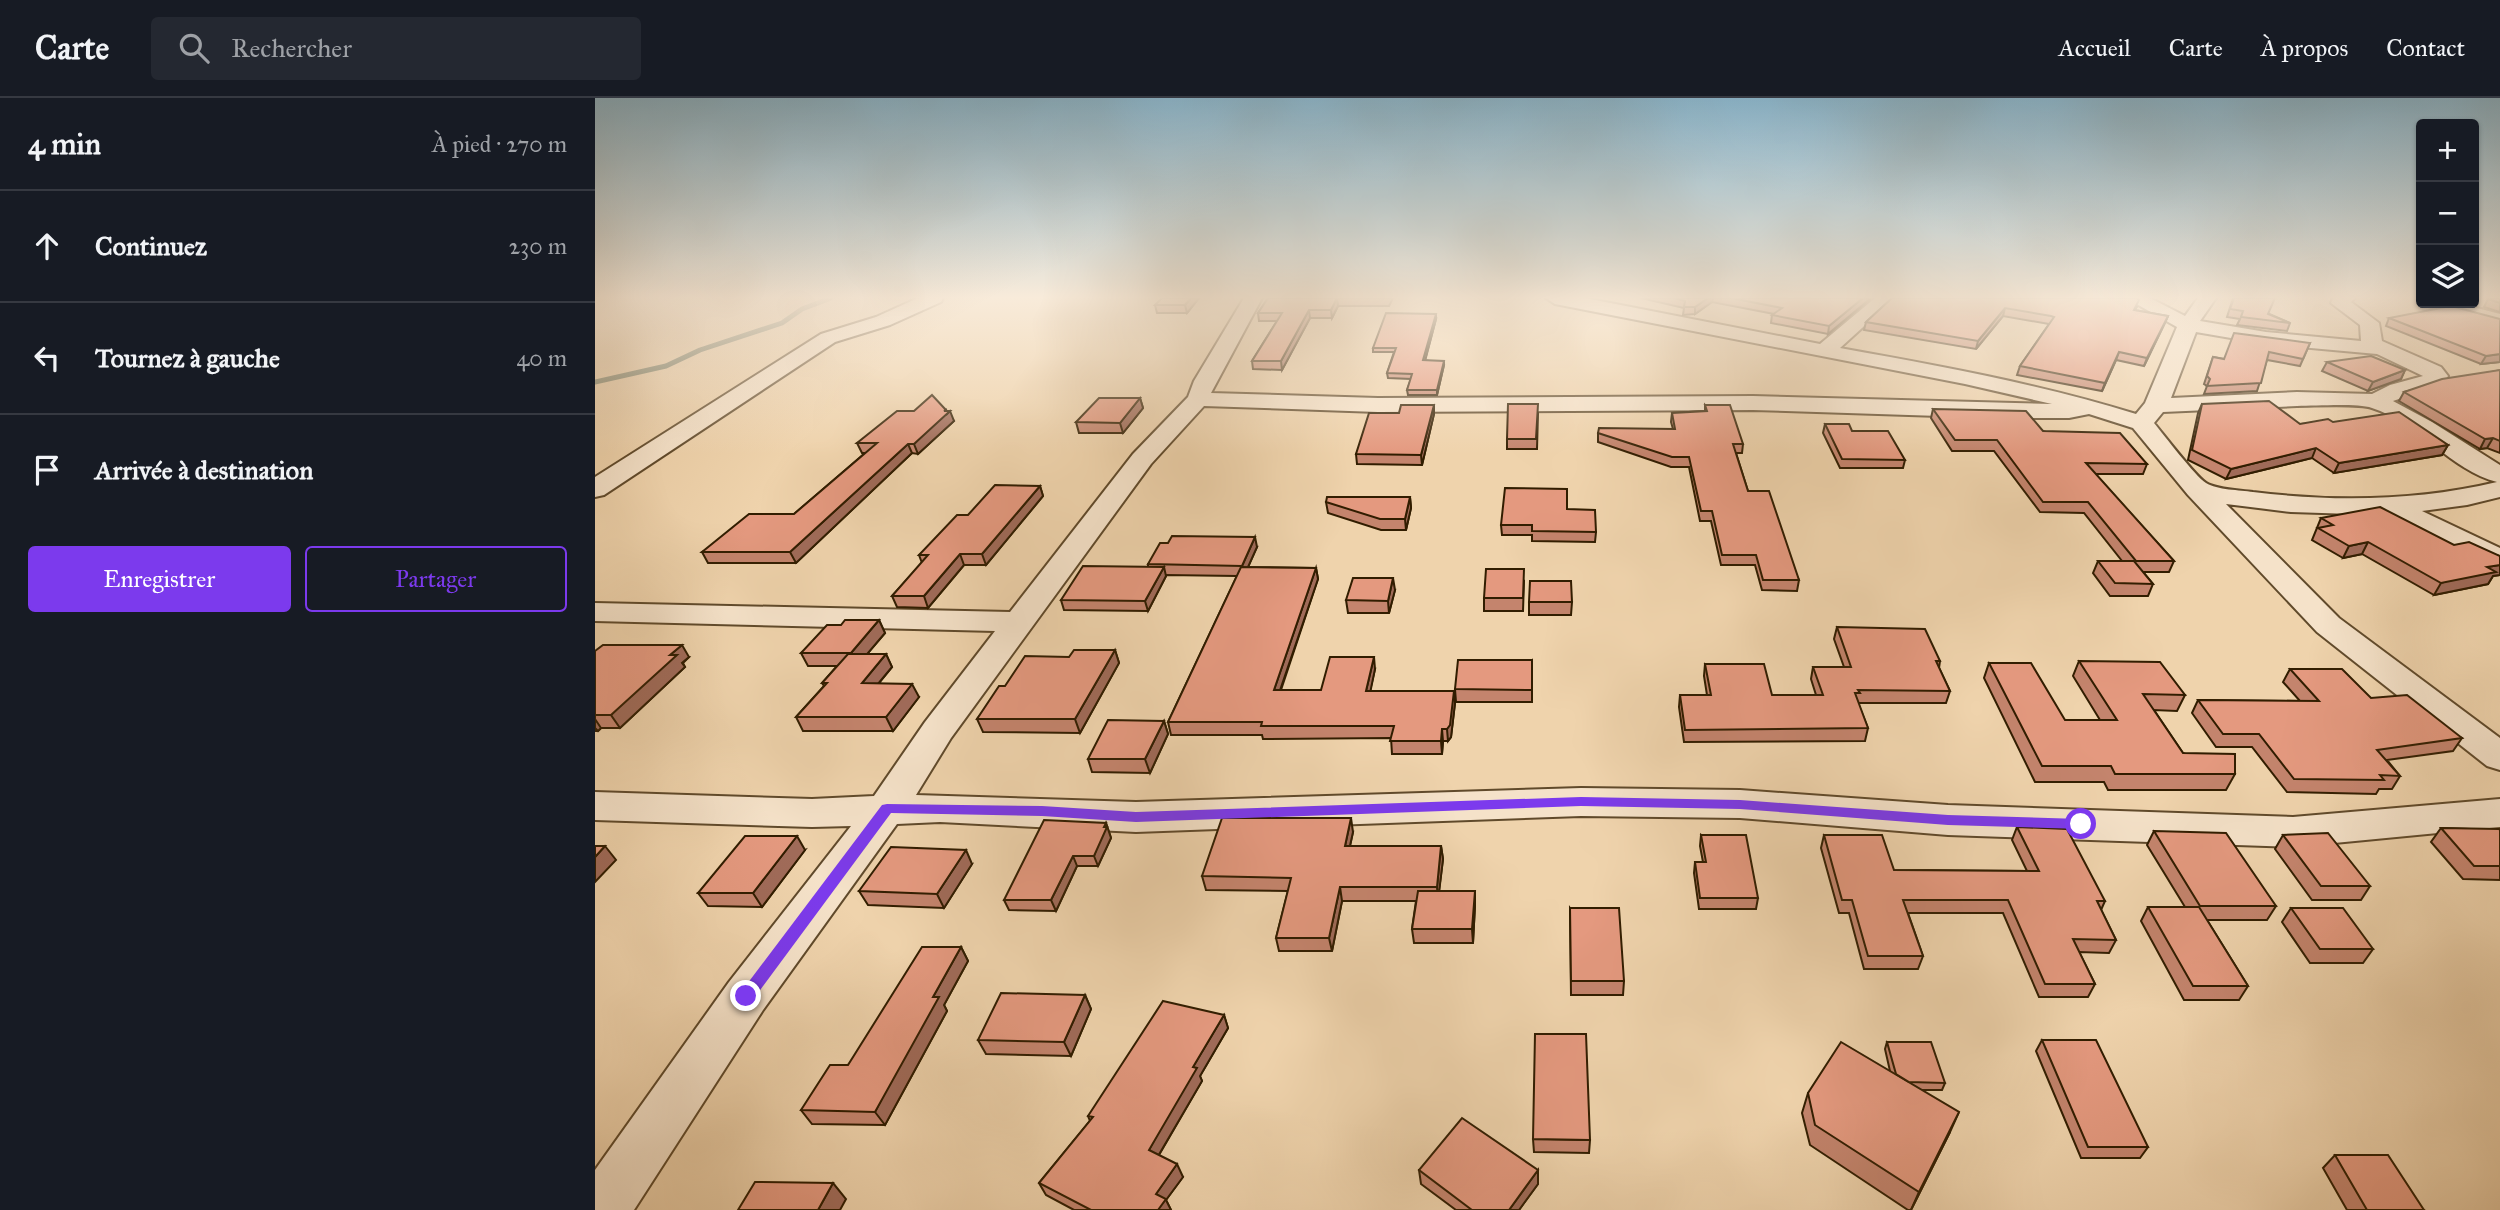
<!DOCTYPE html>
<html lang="fr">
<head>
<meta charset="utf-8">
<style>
  body { margin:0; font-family:"IM FELL Great Primer",serif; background:#242831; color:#f1f3f6 }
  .controls { position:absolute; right:21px; top:21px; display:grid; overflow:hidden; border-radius:7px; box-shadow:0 2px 5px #0004 }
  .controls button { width:63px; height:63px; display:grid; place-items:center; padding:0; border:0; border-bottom:2px solid #363941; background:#171b24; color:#f1f3f6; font:35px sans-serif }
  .stop { position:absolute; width:21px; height:21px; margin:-16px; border:5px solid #7c3aed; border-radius:50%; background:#fff }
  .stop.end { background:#7c3aed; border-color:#fff; box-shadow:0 2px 7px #0008 }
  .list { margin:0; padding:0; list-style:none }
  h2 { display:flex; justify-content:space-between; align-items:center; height:91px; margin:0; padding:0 28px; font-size:30px }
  h2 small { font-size:23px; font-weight:400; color:#9ea1a6 }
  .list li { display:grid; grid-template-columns:46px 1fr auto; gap:21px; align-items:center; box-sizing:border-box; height:112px; padding:0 28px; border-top:2px solid #363941 }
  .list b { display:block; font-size:26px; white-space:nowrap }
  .list em { font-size:23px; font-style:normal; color:#9ea1a6 }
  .actions { display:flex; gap:14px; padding:21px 28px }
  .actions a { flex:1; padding:16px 0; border:2px solid #7c3aed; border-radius:7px; text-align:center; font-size:24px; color:#7c3aed }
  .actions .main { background:#7c3aed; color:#fff }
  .icon { flex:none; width:38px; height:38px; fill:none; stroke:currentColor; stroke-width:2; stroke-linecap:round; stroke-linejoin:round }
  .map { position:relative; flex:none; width:1905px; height:1112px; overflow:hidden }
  header { display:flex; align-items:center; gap:42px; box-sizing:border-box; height:98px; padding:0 35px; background:#171b24; border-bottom:2px solid #363941 }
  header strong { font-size:33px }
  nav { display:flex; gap:38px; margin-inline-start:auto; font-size:24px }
  .search { width:490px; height:63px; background:#242831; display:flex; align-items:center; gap:18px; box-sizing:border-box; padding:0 24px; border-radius:7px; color:#9ea1a6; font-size:26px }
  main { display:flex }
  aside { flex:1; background:#171b24 }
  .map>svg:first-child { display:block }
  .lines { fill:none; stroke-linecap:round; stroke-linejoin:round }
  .stream { stroke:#707a64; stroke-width:5 }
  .minor-casing { stroke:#604a2b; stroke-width:4 }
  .minor { fill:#f5e2c9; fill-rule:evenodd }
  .wall { fill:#c4846d; stroke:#311d00; stroke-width:2 }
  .shaded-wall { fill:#a06b59; stroke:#311d00; stroke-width:2 }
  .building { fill:#e4997f; stroke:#311d00; stroke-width:2 }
  .route { fill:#7c3aed }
</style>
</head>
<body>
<header>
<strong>Carte</strong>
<div class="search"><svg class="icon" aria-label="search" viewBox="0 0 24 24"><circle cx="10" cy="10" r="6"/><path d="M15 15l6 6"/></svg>Rechercher</div>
<nav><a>Accueil</a><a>Carte</a><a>À propos</a><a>Contact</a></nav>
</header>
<main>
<aside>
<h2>4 min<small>À pied · 270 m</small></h2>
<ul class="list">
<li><svg class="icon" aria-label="ahead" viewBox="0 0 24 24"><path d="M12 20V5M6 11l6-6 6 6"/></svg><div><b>Continuez</b></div><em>230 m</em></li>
<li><svg class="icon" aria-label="left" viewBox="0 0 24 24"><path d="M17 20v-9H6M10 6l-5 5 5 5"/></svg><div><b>Tournez à gauche</b></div><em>40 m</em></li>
<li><svg class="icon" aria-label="arrive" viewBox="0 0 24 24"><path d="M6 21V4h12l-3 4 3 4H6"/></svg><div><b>Arrivée à destination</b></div></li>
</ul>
<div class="actions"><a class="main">Enregistrer</a><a>Partager</a></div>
</aside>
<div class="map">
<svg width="1905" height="1112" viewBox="0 0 1905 1112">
  <rect width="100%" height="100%" fill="#efd3ac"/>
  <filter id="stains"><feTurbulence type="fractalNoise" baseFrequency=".00286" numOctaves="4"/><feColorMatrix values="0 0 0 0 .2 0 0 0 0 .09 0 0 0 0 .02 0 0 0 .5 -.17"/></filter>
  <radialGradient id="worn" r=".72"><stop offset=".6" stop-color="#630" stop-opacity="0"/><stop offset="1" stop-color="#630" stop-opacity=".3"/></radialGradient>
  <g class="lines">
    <path class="stream" d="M0,284L71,268L105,252L187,225L207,211L236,200"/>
    <g class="minor-casing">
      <g id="minor">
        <path d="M323,200H348L346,204L295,227L240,244L9,397L0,399V379L226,236L281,219Z"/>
        <path d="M649,200H667L616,295L783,300L1158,298L1457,306L1370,286L960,206L951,200H990L1225,246L1280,200H1300L1245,250C1345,268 1445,286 1541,316L1550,305L1582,229L1531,200H1555L1590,218L1603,200H1621L1605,223L1671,234L1766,243L1765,227L1736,205L1738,200H1760L1756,204L1784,225L1787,243L1846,269L1853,278L1848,286L1798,303L1837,324L1905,367V399L1872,407L1827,413L1905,450V470L1895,467L1820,429L1788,417L1696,414L1631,406L1744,520L1905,640V672L1892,668L1722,534L1593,397L1538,330L1494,316L1474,320H1406L1158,312L783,314L609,308L556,366L356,640L321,697L541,704L986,690L1145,692L1353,707L1698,719L1905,701V729L1698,749L1353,737L1145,720L986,718L541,734L345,724L302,726L168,912L39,1112H0V1072L134,884L256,728L217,729L0,722V694L217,701L279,698L330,624L400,533L0,523V505L415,514L538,356L593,299L599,283ZM1601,234L1671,246L1782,256L1828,278L1795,287L1777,296L1702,294L1576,300ZM1702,308C1721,308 1761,305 1777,310C1822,324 1857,373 1902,384C1822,403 1739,404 1658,394C1645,392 1622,392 1611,385C1600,378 1569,337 1559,325L1568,314Z"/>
        <path d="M1834,205H1863L1905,216V228L1836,209Z"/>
      </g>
    </g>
    <use href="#minor" class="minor"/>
  </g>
  <g class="wall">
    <path d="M604,200L592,215H562L560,207Z"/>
    <path d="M673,200H798L794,208H743L737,220H715L687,272L658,271L657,263L682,223H664L663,215Z"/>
    <path d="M1046,200H1276L1233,236L1176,225L1177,217L1179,216L1117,204L1100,216L1088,217L1089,210Z"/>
    <path d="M1297,200L1542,209L1540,212L1573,218L1549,268L1521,262L1507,293L1422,277L1425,268L1454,226L1408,218L1381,251L1269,232L1271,224Z"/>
    <path d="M1638,200L1695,225L1692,233L1642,227L1645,221L1632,219Z"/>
    <path d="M1905,200V214L1889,209L1893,201Z"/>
    <path d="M1794,220L1905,221V264L1886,266L1791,228Z"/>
    <path d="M841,221L830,262L849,267L842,297H813L812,292L816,281L793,280L792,275L799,254H778V250Z"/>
    <path d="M1715,245L1705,268L1672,262L1662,293L1609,296L1612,288L1609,286L1618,259L1629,261Z"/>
    <path d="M1732,264L1810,272L1806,281L1773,293L1727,273Z"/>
    <path d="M1905,272V355L1892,350L1885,351L1804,303L1809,294Z"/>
    <path d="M545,300L548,310L528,335H484L481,324Z"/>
    <path d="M1607,306L1705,326L1738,324L1853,347L1847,357L1739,375L1717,360L1631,381L1593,362L1603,315Z"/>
    <path d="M839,307V316L827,367L762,366L761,356L804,315Z"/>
    <path d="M1110,307L1148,346L1147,355H1141L1153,393L1204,482L1202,493L1167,492L1160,467H1126L1116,423H1105L1094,369H1076L1003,344V335L1078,331L1076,324L1077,315L1110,313Z"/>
    <path d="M1338,311L1448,333L1552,366L1548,376H1500L1579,463L1574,474H1548L1558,486L1553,498H1515L1498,475L1503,463H1527L1489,415L1445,414L1399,353H1357L1336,320Z"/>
    <path d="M351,313L359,323L323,356L317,355L201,465H113L107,454L199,416L270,355H267L262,345Z"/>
    <path d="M943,316L942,351H912V341Z"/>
    <path d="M1230,326L1257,333L1310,362L1308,370H1245L1228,335Z"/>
    <path d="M445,388L448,398L391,467H369L333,510L302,509L297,498L327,465L324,457L373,417Z"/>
    <path d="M815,399L816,410L811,432H786L733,415L731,404Z"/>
    <path d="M972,411L1001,434L1000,444L937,443V437H907L906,427Z"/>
    <path d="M1726,420L1905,458V477L1898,478L1893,486L1839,497L1767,456L1748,460L1717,442Z"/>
    <path d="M662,449L653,469L721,470L723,481L686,592H726L780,571L775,593H859L860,605L856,639L853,643H848L847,656H797L796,640L668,641L667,637H576L573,624L642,478L571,477V478L553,513L469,512L466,502L553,469V466Z"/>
    <path d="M929,483L928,513H889V500Z"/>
    <path d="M800,492L794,515H753L751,502Z"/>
    <path d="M934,504H977L976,517H934Z"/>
    <path d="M284,522L290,535L272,556H291L297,569L284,585L324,599L298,633H208L201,619L229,588L227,585L242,568H213L206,555L246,527Z"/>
    <path d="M1242,529L1345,563L1344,570L1355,593L1351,605H1263L1273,630L1270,643L1089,644L1084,609L1085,597H1112L1109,578L1110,566L1177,597H1221L1216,581L1218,569H1249L1239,541Z"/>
    <path d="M520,552L524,565L485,635L388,634L382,621L410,588L474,559Z"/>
    <path d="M0,553L94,559L88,565L90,569L25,630H6L3,633H0Z"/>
    <path d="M937,562V604H861L860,591Z"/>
    <path d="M1484,563L1590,597L1582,613L1559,612L1588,655L1640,676L1631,692H1513L1509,684H1440L1389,580L1394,565L1470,622H1505L1478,578Z"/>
    <path d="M1695,571L1776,600L1867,640L1858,653L1792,662L1805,678L1797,691H1784L1781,696L1692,694L1657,649H1621L1597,615L1603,602L1705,603L1688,584Z"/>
    <path d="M569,623L573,636L555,675L497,674L493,661Z"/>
    <path d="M511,725L516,740L503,768H482L461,813L414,812L409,802Z"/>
    <path d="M1422,729L1510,803L1506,812L1521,842L1514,855L1484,854L1500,886L1493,899H1444L1408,815H1313L1328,858L1323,871H1269L1254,815H1244L1226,750L1229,737L1299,772L1432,773L1417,742Z"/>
    <path d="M1846,730L1905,732V782L1868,781L1836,744Z"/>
    <path d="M1559,733L1681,808L1672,822H1612L1653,888L1644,902H1589L1546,823L1553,809H1590L1552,747Z"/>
    <path d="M758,734L755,748H846L848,761L844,793L880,807L878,845H819L817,831L821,803H747L737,853H684L681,840L693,793L611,792L607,778Z"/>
    <path d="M1106,737L1163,800L1161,811H1104L1099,775L1100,764H1108L1105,748Z"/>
    <path d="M1688,737L1775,788L1766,802H1717L1680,751Z"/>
    <path d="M210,752L167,809L113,808L103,795Z"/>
    <path d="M377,766L349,810L273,807L264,793Z"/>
    <path d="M975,810L1029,883L1028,897H976Z"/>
    <path d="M1696,810L1778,851L1768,865H1715L1687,824Z"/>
    <path d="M366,849L373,863L349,907L352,913L290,1027L217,1026L206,1012L253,967Z"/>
    <path d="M490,897L496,911L476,958L391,956L383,942Z"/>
    <path d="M629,917L633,930L605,978L607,983L564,1057L588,1079L571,1102L576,1112H479L451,1097L444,1085L495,1023L493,1018Z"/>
    <path d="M1447,942L1553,1049L1545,1060H1486L1441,953Z"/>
    <path d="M1292,944L1350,985L1347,992H1326L1355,1034L1316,1112H1313L1215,1047L1207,1015L1213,995L1295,973L1290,951Z"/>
    <path d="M938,1041L995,1042L994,1055L939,1054Z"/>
    <path d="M1740,1057L1829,1112H1752L1728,1070Z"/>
    <path d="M824,1072H943V1086L924,1112H861L826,1086Z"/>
  </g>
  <g class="shaded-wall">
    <path d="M596,200H604L592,215L590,207Z"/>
    <path d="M742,200L743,208L737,220L736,212Z"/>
    <path d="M1113,200H1118L1117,204L1100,216V209Z"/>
    <path d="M1268,200H1276L1233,236L1234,228Z"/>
    <path d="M1410,210L1408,218L1381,251L1383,243Z"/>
    <path d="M714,212L715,220L687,272L686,263Z"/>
    <path d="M841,216V221L829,267L828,262Z"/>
    <path d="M1573,218L1570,225L1549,268L1552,260Z"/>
    <path d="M1524,254L1521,262L1507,293L1510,285Z"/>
    <path d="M1905,256V264L1886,266L1891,258Z"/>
    <path d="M849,263V267L842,297V292Z"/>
    <path d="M1810,272L1806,281L1773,293L1778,284Z"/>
    <path d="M545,300L548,310L528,335L525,325Z"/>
    <path d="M839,307V316L827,367L826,357Z"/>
    <path d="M351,312L352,316L355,313L359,323L323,356L319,346Z"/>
    <path d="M1898,340L1892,350L1885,351L1890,341Z"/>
    <path d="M313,346L317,355L201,465L195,454Z"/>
    <path d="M1853,347L1847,357L1739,375L1744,365Z"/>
    <path d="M1721,350L1717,360L1631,381L1636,371Z"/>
    <path d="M445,388L448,398L391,467L387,456Z"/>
    <path d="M815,399L816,410L811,432L810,421Z"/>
    <path d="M660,439L662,449L649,478L647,468Z"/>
    <path d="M1773,444L1767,456L1748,460L1754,448Z"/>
    <path d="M365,456L369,467L333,510L329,498Z"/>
    <path d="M1905,467V477L1898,478L1893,486L1839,497L1846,485L1892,469Z"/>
    <path d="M569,469L571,478L553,513L550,503Z"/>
    <path d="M721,470L723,481L681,604L679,592Z"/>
    <path d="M798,480L800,492L794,515L793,503Z"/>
    <path d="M284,522L290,535L262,568L256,555Z"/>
    <path d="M87,547L94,559L87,565L90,569L25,630L16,617L75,557Z"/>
    <path d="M520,552L524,565L485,635L480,621Z"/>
    <path d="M291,556L297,569L273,598L267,585Z"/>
    <path d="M779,559L780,571L773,605L771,593Z"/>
    <path d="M317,586L324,599L298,633L291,619Z"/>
    <path d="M859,593L860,605L856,639L853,643L852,631Z"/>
    <path d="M0,621L6,630L3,633L0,630Z"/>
    <path d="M569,623L573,636L555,675L550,661Z"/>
    <path d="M847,631L848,643L847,656L846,643Z"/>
    <path d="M756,720L758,734L752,761L750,748Z"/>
    <path d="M511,725L516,740L503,768L499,758Z"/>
    <path d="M202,738L210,752L167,809L158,795Z"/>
    <path d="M10,748L21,762L0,784V759Z"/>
    <path d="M846,748L848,761L843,803L842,789Z"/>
    <path d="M371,752L377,766L349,810L342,796Z"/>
    <path d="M478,758L482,768L461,813L456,802Z"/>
    <path d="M745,789L747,803L737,853L734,840Z"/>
    <path d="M880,793V807L878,845L877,831Z"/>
    <path d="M366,849L373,863L349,907L352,913L290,1027L280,1014L338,899Z"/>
    <path d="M490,897L496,911L476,958L469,944Z"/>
    <path d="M629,917L633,930L605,978L607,983L559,1065L554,1052L598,969Z"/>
    <path d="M1364,1014L1355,1034L1316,1112L1324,1094Z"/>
    <path d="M582,1066L588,1079L571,1102L576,1112H563L561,1096Z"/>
    <path d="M943,1072V1086L924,1112H914Z"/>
    <path d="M238,1085L251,1101L245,1112H223Z"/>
  </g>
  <g class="building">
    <path d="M567,200H596L590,207H560Z"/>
    <path d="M673,200H794H742L736,212H714L686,263H657L687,215H663Z"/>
    <path d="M1079,200H1113L1100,209H1089L1090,203Z"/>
    <path d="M1136,200H1268L1234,228L1177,217L1187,210Z"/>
    <path d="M1297,200H1542L1544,202L1539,212L1573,218L1552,260L1524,254L1510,285L1425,268L1459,219L1456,218L1410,210L1383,243L1271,224Z"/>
    <path d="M1639,200H1680L1673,216L1695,225L1646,219L1648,213L1635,211Z"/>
    <path d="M1899,200H1905V205L1893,201Z"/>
    <path d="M1856,208L1905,221V256L1891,258L1794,220Z"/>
    <path d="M791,215L841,216L828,262L849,263L842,292H812L817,276L792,275L801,250H778Z"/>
    <path d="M1639,235L1715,245L1708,261L1674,254L1666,285L1612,288L1615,281L1612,278L1618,259L1629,261Z"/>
    <path d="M1776,258L1810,272L1778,284L1732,264Z"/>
    <path d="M1905,272V343L1898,340L1890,341L1809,294L1847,281Z"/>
    <path d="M337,297L351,312L349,313H355L319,346H313L195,454H107L154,416H199L282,345H262L302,313H319Z"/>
    <path d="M504,300H545L525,325L481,324Z"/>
    <path d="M1674,303L1705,326L1733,321L1738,324L1804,314L1853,347L1744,365L1721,350L1636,371L1597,352L1607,306Z"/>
    <path d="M913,306H943L941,341H912Z"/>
    <path d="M806,307H839L826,357L761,356L774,315H804Z"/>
    <path d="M1110,307H1135L1148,346H1138L1153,393H1174L1204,482H1168L1161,457H1127L1117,413H1106L1094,359H1077L1003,335L1004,330L1080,331L1077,315L1112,313Z"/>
    <path d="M1338,311L1431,313L1448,333L1525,335L1552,366L1491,365L1579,463H1541L1493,404H1448L1402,342H1360Z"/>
    <path d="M1230,326H1254L1257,333H1293L1310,362L1247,361Z"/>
    <path d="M400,387L445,388L387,456H365L329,498H297L333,457H324L362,417H373Z"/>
    <path d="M910,390L972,391V411L1000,412L1001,434L937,433V427H906Z"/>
    <path d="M732,399H815L810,421H785L731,404Z"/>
    <path d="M1785,409L1859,447L1874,444L1905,458V467L1892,469L1901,474L1846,485L1773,444L1754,448L1723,430L1738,427L1726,420Z"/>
    <path d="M577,438L660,439L647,468L553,466L565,445H573Z"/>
    <path d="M1503,463H1539L1558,486L1520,485Z"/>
    <path d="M488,468L569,469L550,503L466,502Z"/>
    <path d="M646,469L721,470L679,592H726L735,559H779L771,593H859L855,627L852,631H847L846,643H795L799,628H666L667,624H573Z"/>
    <path d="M891,471H929L928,500H889Z"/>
    <path d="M758,480H798L793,503L751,502Z"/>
    <path d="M935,483H976L977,504H934Z"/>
    <path d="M250,522H284L256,555H206L232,527H246Z"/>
    <path d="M1242,529L1330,531L1345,563H1341L1355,593L1263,592L1265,595H1260L1273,630L1090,632L1085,597H1116L1110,566H1169L1177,597H1228L1218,569H1256Z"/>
    <path d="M8,547H87L75,557H82L16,617H0V553Z"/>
    <path d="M479,552H520L480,621H382L404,588H410L430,558L474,559Z"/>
    <path d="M253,556H291L267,585L317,586L291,619H201L232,585H227Z"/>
    <path d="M863,562H937V592L860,591Z"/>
    <path d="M1484,563L1565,564L1590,597L1548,596L1588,655L1640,656V676H1520L1516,668H1447L1394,565H1436L1470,622H1522Z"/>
    <path d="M1695,571H1747L1776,600L1812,597L1867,640L1782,652L1805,678L1785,677L1789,682L1699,681L1664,636H1628L1603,602L1724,603Z"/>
    <path d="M513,622L569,623L550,661H493Z"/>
    <path d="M627,720H756L750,748H846L842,789H745L734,840H681L696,780L607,778Z"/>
    <path d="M449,722L511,725L509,729H512L499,758H478L456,802H409Z"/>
    <path d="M1422,729L1472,731L1510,803H1502L1521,842L1478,841L1500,886H1450L1413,802H1308L1328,858H1273L1257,802H1247L1229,737H1287L1299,772L1444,773Z"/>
    <path d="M1846,730L1904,731L1905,732V768H1879Z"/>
    <path d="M1559,733L1631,735L1681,808H1605Z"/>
    <path d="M1733,735L1775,788H1726L1688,737Z"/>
    <path d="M1106,737H1151L1163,800H1105L1100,764H1111Z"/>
    <path d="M150,738H202L158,795H103Z"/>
    <path d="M0,748H10L0,759Z"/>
    <path d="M296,749L371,752L342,796L264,793Z"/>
    <path d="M823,793H880L877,831H817Z"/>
    <path d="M1553,809H1604L1653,888H1598Z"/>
    <path d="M975,810H1024L1029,883H976Z"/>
    <path d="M1696,810H1748L1778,851H1725Z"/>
    <path d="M327,849H366L338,899H344L280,1014L206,1012L235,967H253Z"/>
    <path d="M406,895L490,897L469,944L383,942Z"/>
    <path d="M568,903L629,917L598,969L602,970L554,1052L582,1066L561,1096L571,1101L563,1112H496L444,1085L498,1019L493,1018Z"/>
    <path d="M940,936H991L995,1042L938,1041Z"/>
    <path d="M1447,942H1501L1553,1049H1493Z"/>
    <path d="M1246,944L1364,1014L1324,1094L1220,1027L1213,995Z"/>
    <path d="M1292,944H1336L1350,985L1314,984L1301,976Z"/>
    <path d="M867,1020L943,1072L914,1112H877L824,1072Z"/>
    <path d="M1740,1057H1793L1829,1112H1772Z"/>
    <path d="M160,1084L238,1085L223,1112H143Z"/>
  </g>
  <linearGradient id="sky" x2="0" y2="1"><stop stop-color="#89b6ce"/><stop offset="0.56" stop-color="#f8ebda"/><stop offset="1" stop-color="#f8ebda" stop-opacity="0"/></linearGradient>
  <rect width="1905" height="356" fill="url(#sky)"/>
  <path class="route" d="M986,699L1145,702L1353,717L1486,721L1493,726L1486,731L1353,727L1145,711L986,708L541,724L447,718L296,715L157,903H145L143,898L287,707L292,706L447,708L541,714Z"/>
  <rect width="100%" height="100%" filter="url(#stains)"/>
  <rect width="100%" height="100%" fill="url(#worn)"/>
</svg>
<div class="controls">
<button>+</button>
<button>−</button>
<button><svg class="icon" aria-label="layers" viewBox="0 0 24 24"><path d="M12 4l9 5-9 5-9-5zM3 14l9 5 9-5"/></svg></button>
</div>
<div class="stop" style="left:1486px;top:726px"></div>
<div class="stop end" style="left:151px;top:898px"></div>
</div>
</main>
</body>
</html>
